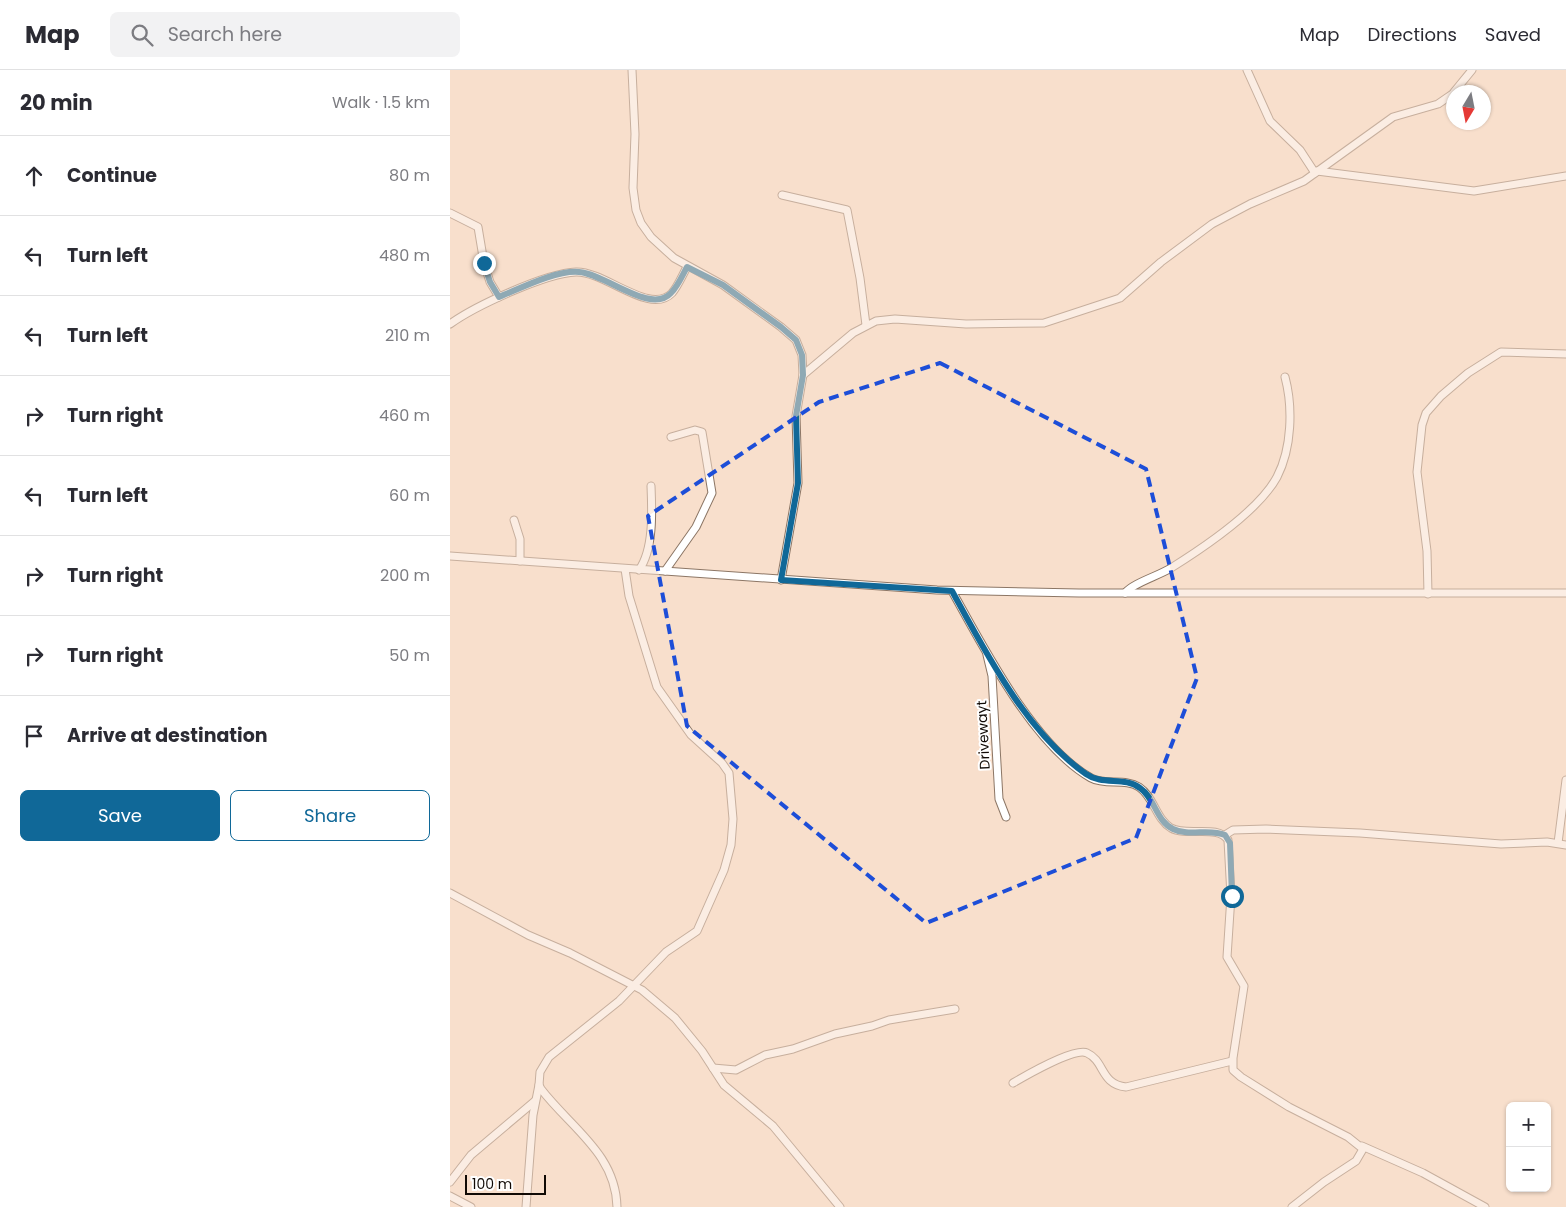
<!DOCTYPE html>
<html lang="en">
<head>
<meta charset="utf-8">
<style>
  body { margin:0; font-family:Poppins,sans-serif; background:#f2f2f3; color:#2b2b33 }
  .controls { position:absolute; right:15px; bottom:15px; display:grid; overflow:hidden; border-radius:8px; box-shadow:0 1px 4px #0004 }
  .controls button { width:45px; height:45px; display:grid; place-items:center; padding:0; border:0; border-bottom:1px solid #e1e1e2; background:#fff; color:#2b2b33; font:25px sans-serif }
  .compass { position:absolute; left:996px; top:15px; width:45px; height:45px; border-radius:50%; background:#fff; box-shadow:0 1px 4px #0004; rotate:190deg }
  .scale { position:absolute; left:15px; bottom:12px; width:81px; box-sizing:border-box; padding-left:5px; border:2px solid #110a05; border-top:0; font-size:14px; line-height:18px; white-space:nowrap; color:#110a05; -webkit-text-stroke:4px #fff; paint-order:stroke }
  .stop { position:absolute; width:15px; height:15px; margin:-11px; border:4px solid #106898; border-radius:50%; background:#fff }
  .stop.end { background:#106898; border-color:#fff; box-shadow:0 1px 5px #0008 }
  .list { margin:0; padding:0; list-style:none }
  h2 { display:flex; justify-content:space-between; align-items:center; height:65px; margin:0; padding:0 20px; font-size:21px }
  h2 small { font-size:16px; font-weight:400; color:#7c7c81 }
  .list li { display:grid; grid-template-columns:32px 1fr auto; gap:15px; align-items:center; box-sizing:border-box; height:80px; padding:0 20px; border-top:1px solid #e1e1e2 }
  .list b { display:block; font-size:19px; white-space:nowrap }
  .list em { font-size:16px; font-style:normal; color:#7c7c81 }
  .actions { display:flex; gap:10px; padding:15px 20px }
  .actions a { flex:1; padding:11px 0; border:1px solid #106898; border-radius:8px; text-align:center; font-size:18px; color:#106898 }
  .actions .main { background:#106898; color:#fff }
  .icon { flex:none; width:28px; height:28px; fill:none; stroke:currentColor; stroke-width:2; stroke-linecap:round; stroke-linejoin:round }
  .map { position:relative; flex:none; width:1116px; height:1137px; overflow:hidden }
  header { display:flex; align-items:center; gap:30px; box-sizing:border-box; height:70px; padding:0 25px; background:#fff; border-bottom:1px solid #e1e1e2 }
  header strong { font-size:24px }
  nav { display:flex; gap:28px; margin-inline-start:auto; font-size:18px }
  .search { width:350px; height:45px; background:#f2f2f3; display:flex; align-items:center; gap:12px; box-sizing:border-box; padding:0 18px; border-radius:8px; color:#7c7c81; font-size:19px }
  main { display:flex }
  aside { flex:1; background:#fff }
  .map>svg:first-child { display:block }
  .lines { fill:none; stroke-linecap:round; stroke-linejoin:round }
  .minor-casing { stroke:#8c7665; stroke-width:9 }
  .minor { stroke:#fff; stroke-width:7 }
  .route { stroke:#106898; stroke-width:6 }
  .marked { fill:none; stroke:#1d4ed8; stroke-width:4; stroke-dasharray:10 6; stroke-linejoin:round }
  .labels { text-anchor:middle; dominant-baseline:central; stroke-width:4; stroke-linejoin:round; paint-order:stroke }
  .street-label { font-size:14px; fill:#110a05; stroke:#fff }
</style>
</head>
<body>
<header>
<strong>Map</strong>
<div class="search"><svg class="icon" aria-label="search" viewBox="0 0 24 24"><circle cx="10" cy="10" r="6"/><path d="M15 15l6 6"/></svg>Search here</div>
<nav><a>Map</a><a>Directions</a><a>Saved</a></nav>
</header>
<main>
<aside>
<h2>20 min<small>Walk · 1.5 km</small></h2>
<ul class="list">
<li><svg class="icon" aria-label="ahead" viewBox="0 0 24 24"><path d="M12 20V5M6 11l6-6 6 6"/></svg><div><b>Continue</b></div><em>80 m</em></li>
<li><svg class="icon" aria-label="left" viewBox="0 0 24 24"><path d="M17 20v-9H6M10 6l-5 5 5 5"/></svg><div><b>Turn left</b></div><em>480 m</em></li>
<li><svg class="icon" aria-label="left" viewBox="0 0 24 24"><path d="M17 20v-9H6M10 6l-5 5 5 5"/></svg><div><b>Turn left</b></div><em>210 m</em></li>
<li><svg class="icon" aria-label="right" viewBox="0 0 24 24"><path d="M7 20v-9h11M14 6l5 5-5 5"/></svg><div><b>Turn right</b></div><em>460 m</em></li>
<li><svg class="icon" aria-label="left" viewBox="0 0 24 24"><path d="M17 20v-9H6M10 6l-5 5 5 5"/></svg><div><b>Turn left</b></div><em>60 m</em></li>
<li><svg class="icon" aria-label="right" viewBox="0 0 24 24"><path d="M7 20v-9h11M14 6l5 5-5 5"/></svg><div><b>Turn right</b></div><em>200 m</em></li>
<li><svg class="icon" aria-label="right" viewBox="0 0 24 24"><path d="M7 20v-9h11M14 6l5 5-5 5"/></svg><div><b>Turn right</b></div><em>50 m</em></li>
<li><svg class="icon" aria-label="arrive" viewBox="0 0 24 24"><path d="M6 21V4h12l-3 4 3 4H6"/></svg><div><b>Arrive at destination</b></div></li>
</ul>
<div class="actions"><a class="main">Save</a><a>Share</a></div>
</aside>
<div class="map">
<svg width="1116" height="1137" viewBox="0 0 1116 1137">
  <rect width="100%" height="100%" fill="#f8dfcc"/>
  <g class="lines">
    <g class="minor-casing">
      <g id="minor">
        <path d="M182,0L185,64L183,118L186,140L191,153L201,167L224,188L273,215L331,257L346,270L352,285L353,305L346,346L348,413L331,510"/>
        <path d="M797,0L820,51L850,80L865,103"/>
        <path d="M1004,22L1022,0"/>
        <path d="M867,101L1024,121L1116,106"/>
        <path d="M332,125L397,140L410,208L416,255"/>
        <path d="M0,143L28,157L34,193L40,212L49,227"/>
        <path d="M0,254C25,236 96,203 126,202C155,201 200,246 222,223C228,216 232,206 237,197"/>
        <path d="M353,305L403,263L426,251L445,249L516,254L594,253L670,228L711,192L762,154L800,134L854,111L943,47L988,34L1004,23"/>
        <path d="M64,450L70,469V491"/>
        <path d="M0,486L487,520L629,523H1116"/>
        <path d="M189,500C204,479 202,440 201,416"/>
        <path d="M215,501L246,457L262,423L252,362L245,360L221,367"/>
        <path d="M502,521C534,578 583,675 641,708C656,716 675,708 689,717C704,727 706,749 721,758C737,767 768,754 778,770L781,826L777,887L794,916L783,988V1000L791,1007L839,1037L898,1067L913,1079L906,1091L874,1112L842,1137"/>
        <path d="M675,523C683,513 708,506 721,498C753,478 809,440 827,407C842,378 843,337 835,307"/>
        <path d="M978,524L977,481L967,402L972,355L976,343L991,326L1018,303L1051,282L1116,284"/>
        <path d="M537,585L542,606L549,729L556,747"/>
        <path d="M775,765L783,760L816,759L910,763L1051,774L1097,772L1116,775"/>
        <path d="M1108,773L1116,710"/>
        <path d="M0,823L78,865L120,883L192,920L225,948L252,981L274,1015L323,1056L390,1137"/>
        <path d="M263,998L286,1000L315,985L343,979L385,964L422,956L439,950L505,939"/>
        <path d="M563,1013C575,1006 625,977 637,983C655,991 650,1014 676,1017L782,991"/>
        <path d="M912,1076L973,1103L1035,1137"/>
        <path d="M0,1112L21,1085L85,1031"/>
        <path d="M0,1126L21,1137"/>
        <path d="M76,1137L83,1045L89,1015"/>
        <path d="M167,1137C166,1084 121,1058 91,1019L89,1015L90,1002L99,987L169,931L216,882L247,861L274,800L281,775L283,749L279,703L272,693L241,665L207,617L179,526L175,499"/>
      </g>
    </g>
    <use href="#minor" class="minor"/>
  </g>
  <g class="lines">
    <path class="route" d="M34,193L40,212L49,227C71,218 106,200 129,202C156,204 201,245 221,223C228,216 232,206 237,197L273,215L331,257L346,270L352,285L353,305L346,346L348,413L331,510L502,521C536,583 577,663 636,704C653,716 674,706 690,718C705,728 706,751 723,759C739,767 759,758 775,765L780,773L782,826"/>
  </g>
  <path d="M0 0H1116V1137H0ZM490,293L696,399L747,608L686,768L476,853L237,656L198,446L369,332Z" fill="#f8dfcc" fill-opacity=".55" fill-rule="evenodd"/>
  <path class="marked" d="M490,293L696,399L747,608L686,768L476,853L237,656L198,446L369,332Z"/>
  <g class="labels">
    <g class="street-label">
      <text transform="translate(533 665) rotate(-93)">Drivewayt</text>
    </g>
  </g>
</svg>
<div class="controls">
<button>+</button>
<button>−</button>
</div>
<svg class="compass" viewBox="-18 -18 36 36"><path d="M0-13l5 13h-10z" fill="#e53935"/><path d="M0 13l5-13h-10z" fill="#7c7c81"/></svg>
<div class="scale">100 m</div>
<div class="stop" style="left:782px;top:826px"></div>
<div class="stop end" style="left:34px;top:193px"></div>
</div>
</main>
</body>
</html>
